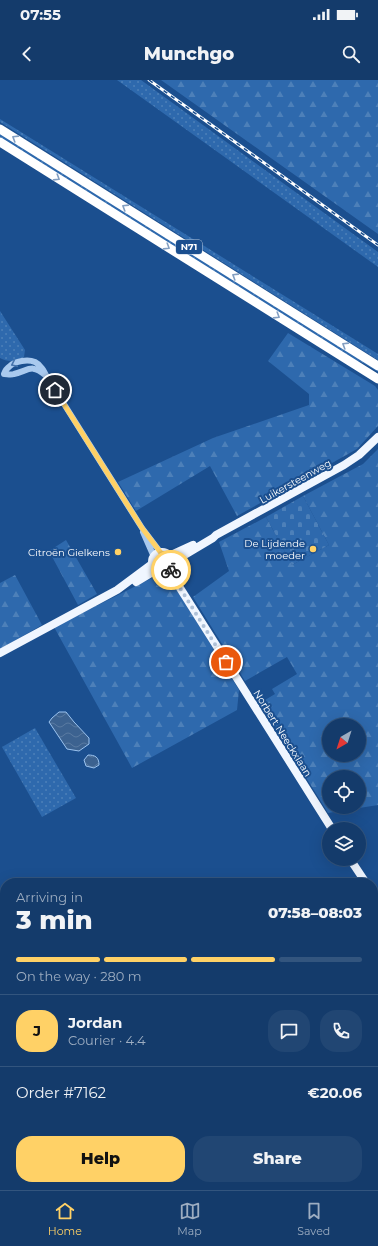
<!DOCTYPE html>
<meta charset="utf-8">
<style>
body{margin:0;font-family:Montserrat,sans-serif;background:#214673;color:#f1f3f6;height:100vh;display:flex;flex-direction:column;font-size:15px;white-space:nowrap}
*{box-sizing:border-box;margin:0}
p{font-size:13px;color:#9dadc1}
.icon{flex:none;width:22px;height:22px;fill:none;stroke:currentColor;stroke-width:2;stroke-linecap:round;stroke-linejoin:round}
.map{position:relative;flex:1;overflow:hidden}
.details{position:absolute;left:0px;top:798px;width:378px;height:312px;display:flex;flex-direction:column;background:#143b6b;border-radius:16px 16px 0 0;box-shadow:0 4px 16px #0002,0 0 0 1px #33557e}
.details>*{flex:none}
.needle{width:26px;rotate:219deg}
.tools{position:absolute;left:322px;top:638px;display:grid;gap:8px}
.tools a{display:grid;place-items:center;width:44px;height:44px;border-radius:50%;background:#143b6b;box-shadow:0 4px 16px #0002,0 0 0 1px #33557e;font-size:20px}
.pin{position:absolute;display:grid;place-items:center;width:34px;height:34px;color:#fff;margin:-17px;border:2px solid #fff;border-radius:50%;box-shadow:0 1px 4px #0007}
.courier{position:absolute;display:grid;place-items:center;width:40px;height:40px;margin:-20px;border:3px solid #ffd166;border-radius:50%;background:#fff;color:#222;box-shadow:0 1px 5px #0007}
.overview em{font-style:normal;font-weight:800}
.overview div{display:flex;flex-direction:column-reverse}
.overview{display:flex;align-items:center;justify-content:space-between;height:68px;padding:0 16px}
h1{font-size:26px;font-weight:800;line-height:30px}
.bar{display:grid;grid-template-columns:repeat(4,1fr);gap:6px 4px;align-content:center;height:48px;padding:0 16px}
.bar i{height:5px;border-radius:3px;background:#33557e}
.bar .current{background:#ffd166}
.bar p{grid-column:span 4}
.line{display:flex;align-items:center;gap:10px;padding:0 16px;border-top:1px solid #33557e}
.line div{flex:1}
.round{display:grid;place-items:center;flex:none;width:42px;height:42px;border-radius:16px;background:#214673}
.action{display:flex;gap:8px;margin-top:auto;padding:8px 16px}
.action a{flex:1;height:46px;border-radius:16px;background:#ffd166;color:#111;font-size:16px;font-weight:800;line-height:46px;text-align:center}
.action a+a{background:#214673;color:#f1f3f6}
.status{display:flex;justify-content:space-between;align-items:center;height:28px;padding:0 20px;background:#143b6b;direction:ltr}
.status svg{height:11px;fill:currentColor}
header{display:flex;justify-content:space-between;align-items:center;height:52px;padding:0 16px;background:#143b6b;font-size:18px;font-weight:800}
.menu{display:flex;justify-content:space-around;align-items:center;height:56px;border-top:1px solid #33557e;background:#143b6b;font-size:11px;color:#9dadc1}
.menu a{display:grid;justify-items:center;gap:2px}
.menu .current{color:#ffd166}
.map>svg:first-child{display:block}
.grass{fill:url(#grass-dots)}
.forest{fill:url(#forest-firs);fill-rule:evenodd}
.cemetery{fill:url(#cemetery-stones)}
.water{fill:url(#water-waves);stroke:#9cc4f0}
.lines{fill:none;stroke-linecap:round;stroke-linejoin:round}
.minor{stroke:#a9c9ee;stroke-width:6}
.major{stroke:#f0f6ff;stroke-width:8}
.highway{stroke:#fff;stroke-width:9}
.rail-casing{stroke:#fff;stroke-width:3}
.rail{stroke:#1b4f8f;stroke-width:1.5;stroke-dasharray:4.5;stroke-linecap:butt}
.oneway{stroke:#829ec1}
.oneway2{stroke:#4674ac}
.done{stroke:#afc1d8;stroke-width:4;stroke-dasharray:0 7.2}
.route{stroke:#ffd166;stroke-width:5}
.poi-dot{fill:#ffd166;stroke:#1b4f8f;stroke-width:1.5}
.labels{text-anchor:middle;stroke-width:4;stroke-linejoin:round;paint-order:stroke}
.shield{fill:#1b4f8f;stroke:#bbcadd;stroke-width:1}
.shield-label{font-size:9px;font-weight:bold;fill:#fff}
.street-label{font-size:10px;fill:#fff;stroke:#1b4f8f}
.poi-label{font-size:10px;fill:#fff;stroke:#1b4f8f;text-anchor:end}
</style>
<div class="status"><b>07:55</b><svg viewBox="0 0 49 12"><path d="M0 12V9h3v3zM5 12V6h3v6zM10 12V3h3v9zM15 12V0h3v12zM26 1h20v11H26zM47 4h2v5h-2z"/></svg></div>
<header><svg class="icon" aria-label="back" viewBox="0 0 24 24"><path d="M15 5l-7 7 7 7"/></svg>Munchgo<svg class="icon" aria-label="search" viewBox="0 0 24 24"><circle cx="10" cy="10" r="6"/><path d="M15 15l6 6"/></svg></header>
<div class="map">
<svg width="378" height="1110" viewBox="0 0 378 1110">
<defs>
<pattern id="grass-dots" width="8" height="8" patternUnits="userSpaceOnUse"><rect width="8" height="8" fill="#2e69ad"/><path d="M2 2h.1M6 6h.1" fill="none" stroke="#4d80b9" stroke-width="1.8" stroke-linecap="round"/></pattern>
<pattern id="forest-firs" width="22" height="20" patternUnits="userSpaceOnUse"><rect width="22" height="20" fill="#2e69ad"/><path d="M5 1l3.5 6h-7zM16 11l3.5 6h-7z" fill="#4d80b9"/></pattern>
<pattern id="cemetery-stones" width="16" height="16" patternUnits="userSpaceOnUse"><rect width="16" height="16" fill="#2e69ad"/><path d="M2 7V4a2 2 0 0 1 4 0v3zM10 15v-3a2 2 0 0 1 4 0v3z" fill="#4d80b9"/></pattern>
<pattern id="water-waves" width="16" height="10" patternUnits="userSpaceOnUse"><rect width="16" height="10" fill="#3c6290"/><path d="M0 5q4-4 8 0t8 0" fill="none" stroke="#597aa1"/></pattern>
</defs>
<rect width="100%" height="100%" fill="#1b4f8f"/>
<path class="grass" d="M117 0H141L378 172V187Z
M0 39 378 274V280L0 42Z
M0 52 378 290V292L361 282 353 280 0 58Z
M0 231 25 270 24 277C18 282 7 282 0 278Z
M35 648 76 718 42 737 2 667Z
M0 1023 5 1025V1105H91L89 1110H0Z
M149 1105H199L211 1110H148Z"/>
<path class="forest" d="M161 0H378V154Z
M288 253 375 306 378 310V346L357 369 237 436 210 386 136 431 118 402 213 358 309 325V314L268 281Z
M378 369V725L328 733 260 623 275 614 272 609 297 594 287 577 245 601 193 517 229 491 219 462 266 437 292 485 329 465 303 416 363 384ZM329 645H359V675H329ZM329 697H359V727H329Z
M66 460 97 514 78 525 49 471Z
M15 495 42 545 0 569V503Z
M156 496H163L173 504 239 610 237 630 132 688 54 547Z"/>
<path class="cemetery" d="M303 416 329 465 292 485 266 437Z"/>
<path class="water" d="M59 632H66L74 642 89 658V664L79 671 67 669 49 642 52 638Z
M88 675C95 675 99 677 99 685L94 688 86 686 84 680Z"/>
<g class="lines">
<path class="minor" d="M4 294C5 291 7 288 10 286 15 281 28 279 35 282 41 285 44 291 47 297L142 448 161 473
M4 294C7 294 11 295 14 294 28 291 31 283 45 295
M143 452 154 477"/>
<path class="major" d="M152 482a10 10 0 1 1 20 0a10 10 0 1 1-20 0Z
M169 476 193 465
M171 483 213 458 216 455 344 385 359 375 378 357
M170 487 180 508 332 749
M136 502 156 490
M0 573 117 510 152 484
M350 779 366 803
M373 814 378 822"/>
<path class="highway" d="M0 49 378 286
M0 62 378 299"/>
<defs>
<path id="rail" d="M149 0 378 165"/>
</defs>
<use href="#rail" class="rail-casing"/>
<use href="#rail" class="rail"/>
</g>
<defs><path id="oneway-chevron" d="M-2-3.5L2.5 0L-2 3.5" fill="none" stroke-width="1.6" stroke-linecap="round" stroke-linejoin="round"/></defs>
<g class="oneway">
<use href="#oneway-chevron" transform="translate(15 58) rotate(-148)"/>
<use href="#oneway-chevron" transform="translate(57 98) rotate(32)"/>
<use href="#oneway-chevron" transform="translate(125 127) rotate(-148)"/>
<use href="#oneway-chevron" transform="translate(167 167) rotate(32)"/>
<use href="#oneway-chevron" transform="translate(235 196) rotate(-148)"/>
<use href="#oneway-chevron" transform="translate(277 236) rotate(32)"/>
<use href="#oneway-chevron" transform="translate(345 265) rotate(-148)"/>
</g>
<use class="oneway2" href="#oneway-chevron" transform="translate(14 284) rotate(155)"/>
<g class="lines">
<path class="done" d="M171 490 180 508 226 582"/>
<path class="route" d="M55 310 142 448 161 473C169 474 173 479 170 487L171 490"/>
</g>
<g class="poi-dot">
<circle cx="313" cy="469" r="4"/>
<circle cx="118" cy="472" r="4"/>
</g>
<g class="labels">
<rect class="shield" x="176" y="160" width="26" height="14" rx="3"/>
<g class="shield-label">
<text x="189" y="170">N71</text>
</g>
<g class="street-label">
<text transform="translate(295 401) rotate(-29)" y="4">Luikersteenweg</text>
<text transform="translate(283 653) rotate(58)" y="4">Norbert Neeckxlaan</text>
</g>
<g class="poi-label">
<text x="305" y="467">De Lijdende<tspan x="305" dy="12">moeder</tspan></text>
<text x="110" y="476">Citroën Gielkens</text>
</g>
</g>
</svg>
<div class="tools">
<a><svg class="needle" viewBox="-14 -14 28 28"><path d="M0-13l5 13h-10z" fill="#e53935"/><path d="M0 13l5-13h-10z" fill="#9dadc1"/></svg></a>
<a><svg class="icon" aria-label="locate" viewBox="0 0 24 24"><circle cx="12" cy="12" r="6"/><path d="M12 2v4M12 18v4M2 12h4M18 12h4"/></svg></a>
<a><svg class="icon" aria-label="layers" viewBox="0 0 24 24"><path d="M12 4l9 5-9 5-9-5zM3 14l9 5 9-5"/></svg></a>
</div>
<div class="pin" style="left:226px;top:582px;background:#ea580c"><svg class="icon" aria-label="bag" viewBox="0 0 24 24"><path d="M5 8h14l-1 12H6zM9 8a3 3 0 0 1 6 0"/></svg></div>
<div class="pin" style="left:55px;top:310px;background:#1f2937"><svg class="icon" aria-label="home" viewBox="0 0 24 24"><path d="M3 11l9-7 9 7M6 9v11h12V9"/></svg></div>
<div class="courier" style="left:171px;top:490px"><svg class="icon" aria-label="bike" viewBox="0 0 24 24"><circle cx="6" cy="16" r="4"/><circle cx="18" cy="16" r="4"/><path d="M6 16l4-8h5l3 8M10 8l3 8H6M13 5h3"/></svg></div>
<section class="details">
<div class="overview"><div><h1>3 min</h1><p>Arriving in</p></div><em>07:58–08:03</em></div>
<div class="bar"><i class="current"></i><i class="current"></i><i class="current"></i><i></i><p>On the way · 280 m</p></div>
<div class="line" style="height:72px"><b class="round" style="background:#ffd166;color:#111">J</b><div><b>Jordan</b><p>Courier · 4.4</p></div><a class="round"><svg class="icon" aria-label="chat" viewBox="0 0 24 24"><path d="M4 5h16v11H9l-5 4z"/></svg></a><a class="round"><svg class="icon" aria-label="phone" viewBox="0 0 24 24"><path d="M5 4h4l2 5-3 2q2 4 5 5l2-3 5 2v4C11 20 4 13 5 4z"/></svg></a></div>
<div class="line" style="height:52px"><div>Order #7162</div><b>€20.06</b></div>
<div class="action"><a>Help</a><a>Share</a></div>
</section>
</div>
<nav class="menu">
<a class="current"><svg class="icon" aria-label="home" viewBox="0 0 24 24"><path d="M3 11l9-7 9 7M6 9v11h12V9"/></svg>Home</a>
<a><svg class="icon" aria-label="map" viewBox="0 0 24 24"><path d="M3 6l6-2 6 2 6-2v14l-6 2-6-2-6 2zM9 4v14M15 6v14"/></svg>Map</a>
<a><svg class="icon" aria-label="saved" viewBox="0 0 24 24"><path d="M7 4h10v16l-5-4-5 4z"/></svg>Saved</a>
</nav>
